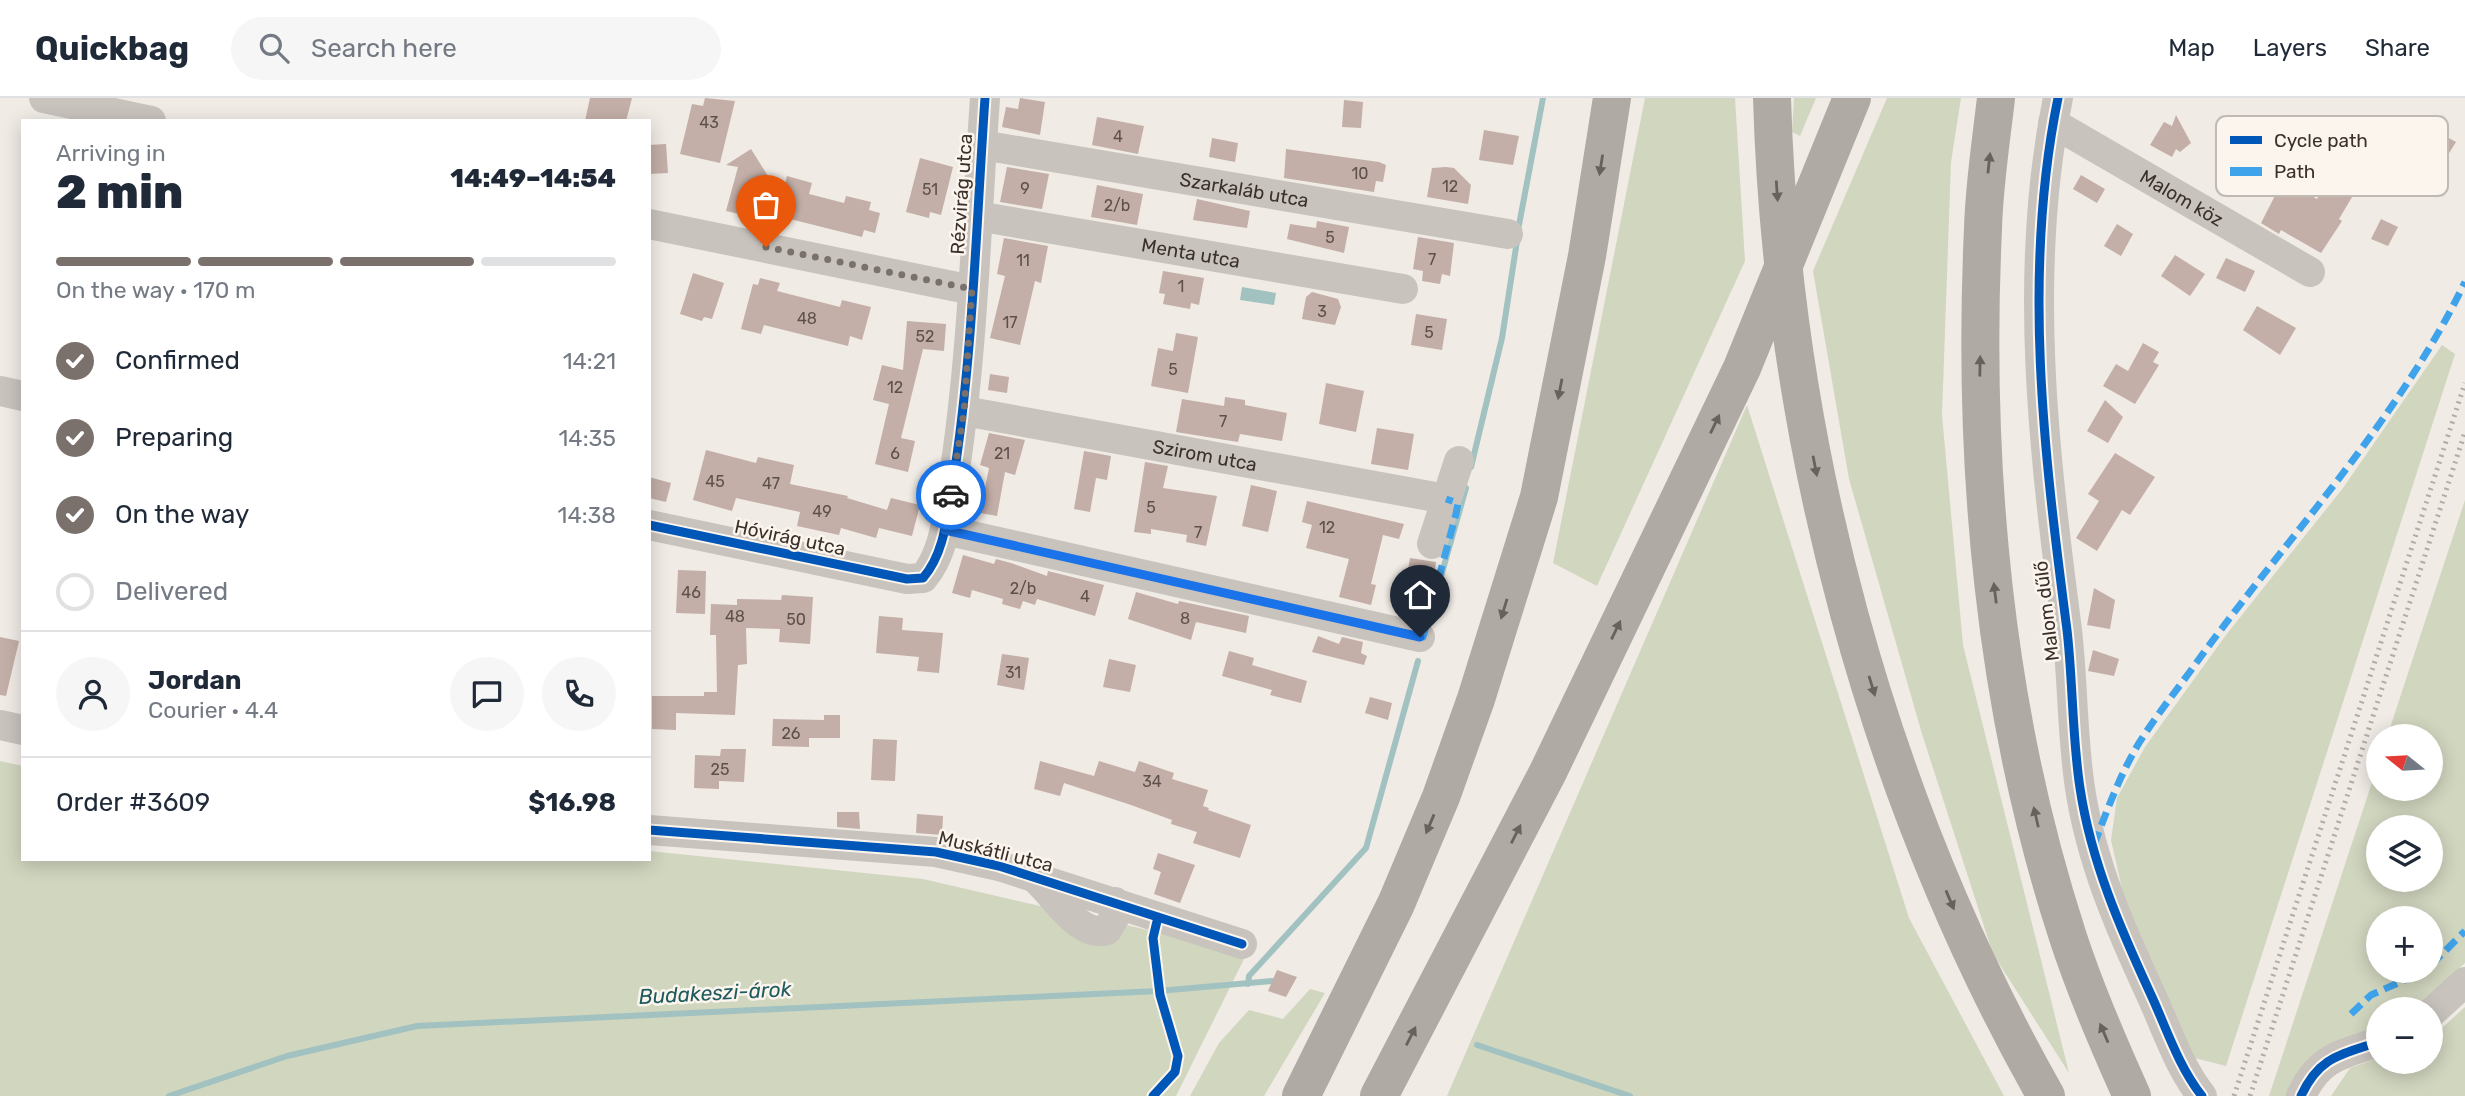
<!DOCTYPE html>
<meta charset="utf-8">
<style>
body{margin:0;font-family:Rubik,sans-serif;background:#f6f6f7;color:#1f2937;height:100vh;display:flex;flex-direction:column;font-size:26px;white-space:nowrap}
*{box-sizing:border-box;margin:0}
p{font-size:23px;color:#747a83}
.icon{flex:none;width:38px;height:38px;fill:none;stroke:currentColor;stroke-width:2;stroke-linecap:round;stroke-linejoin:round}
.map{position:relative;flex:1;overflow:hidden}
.panel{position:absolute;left:21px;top:21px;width:630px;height:742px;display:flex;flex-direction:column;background:#fff;border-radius:0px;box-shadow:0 4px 18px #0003}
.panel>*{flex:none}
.needle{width:46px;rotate:288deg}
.tools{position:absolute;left:2366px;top:626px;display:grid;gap:14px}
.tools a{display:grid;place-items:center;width:77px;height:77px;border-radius:50%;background:#fff;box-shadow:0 4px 18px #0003;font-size:35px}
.pin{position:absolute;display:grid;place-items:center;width:60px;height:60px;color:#fff;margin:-72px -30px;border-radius:50% 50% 50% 0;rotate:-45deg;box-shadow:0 0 7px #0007}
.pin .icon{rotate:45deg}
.courier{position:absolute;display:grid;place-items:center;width:70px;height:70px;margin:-35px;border:5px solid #1a73e8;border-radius:50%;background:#fff;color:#222;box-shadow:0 2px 9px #0007}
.summary em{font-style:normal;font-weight:800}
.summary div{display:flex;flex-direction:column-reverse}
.summary{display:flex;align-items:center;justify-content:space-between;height:119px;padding:0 35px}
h1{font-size:46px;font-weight:800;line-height:52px}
.bar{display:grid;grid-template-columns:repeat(4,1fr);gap:10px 7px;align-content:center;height:84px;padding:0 35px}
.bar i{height:9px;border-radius:5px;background:#e0e1e3}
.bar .current{background:#7a716c}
.bar p{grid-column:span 4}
.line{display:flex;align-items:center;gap:18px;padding:0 35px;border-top:2px solid #e0e1e3}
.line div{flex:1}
.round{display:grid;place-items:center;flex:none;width:74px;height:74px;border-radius:37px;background:#f6f6f7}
ol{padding:0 35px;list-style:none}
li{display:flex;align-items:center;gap:21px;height:77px}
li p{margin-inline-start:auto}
li .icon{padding:7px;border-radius:50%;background:#7a716c;color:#fff;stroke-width:4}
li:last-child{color:#747a83}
li i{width:38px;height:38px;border:4px solid #e0e1e3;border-radius:50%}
header{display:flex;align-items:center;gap:42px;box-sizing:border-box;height:98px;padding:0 35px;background:#fff;border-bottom:2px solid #e0e1e3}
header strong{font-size:33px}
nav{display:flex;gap:38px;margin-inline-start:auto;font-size:24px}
.search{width:490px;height:63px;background:#f6f6f7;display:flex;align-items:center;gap:18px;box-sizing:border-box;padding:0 24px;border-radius:38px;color:#747a83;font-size:26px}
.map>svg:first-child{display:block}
.green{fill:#d1d6bf;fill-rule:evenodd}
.water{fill:#a1c2c1}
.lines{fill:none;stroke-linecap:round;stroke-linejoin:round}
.stream{stroke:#a1c2c1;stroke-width:6}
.building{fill:#c3afa7}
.minor{stroke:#c9c3be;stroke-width:30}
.highway{stroke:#afaaa4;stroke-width:38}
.rail{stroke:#b1aca8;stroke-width:5;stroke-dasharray:2 5;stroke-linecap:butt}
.quiet{stroke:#3fa3eb;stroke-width:7;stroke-dasharray:14 7;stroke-linecap:butt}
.cycleway-casing{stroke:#fbf5ee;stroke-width:13}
.cycleway{stroke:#0057b8;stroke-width:9}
.oneway{fill:#69615b}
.done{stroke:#7a716c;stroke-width:7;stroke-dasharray:0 12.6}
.route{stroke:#1a73e8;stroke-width:9}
.labels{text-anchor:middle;stroke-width:5;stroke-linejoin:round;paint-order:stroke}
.number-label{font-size:16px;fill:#5d504a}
.street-label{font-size:19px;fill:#3b302b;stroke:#fbf5ee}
.water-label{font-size:21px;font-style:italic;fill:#1f5a5e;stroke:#fbf5ee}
.key{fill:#fbf5ee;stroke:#c1bab4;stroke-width:2}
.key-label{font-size:19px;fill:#3b302b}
</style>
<header>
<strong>Quickbag</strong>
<div class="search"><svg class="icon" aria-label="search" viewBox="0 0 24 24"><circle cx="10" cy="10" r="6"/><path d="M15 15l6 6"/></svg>Search here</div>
<nav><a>Map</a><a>Layers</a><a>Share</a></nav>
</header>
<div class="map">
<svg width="2465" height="998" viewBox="0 0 2465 998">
<rect width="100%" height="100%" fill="#f0ebe5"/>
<path class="green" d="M1645 0H1735L1745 163 1597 488 1553 465Z
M1794 0H1816L1800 38 1792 34Z
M1887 0H1961L1951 64 1942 317 1963 547 2069 975 1993 856 1922 636 1849 381 1813 173Z
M2442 247 2455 256 2226 968 2187 958 2137 857 2111 742 2117 700 2145 649 2226 537 2343 390Z
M1747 307 1909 820 2004 998H1447Z
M2465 402V865L2414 912H2378V932L2288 998H2269L2378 666V691H2431V639H2387ZM2378 730H2431V782H2378ZM2378 821H2431V873H2378Z
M0 663 23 668V761H649V753L923 781 1053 811 1073 833 1117 844 1122 826 1247 855 1176 998H0Z
M1310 891 1325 895 1264 998H1190L1219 945 1249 912 1283 921Z
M2465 909V998H2331L2350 970 2378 960V964H2431V940Z"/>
<path class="water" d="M1242 189 1276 195 1274 207 1240 202Z"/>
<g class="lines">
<path class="stream" d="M1518 132 1543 0
M1471 369 1502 240 1517 143
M1430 517 1466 390
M1248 886 1249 878 1366 750 1418 563
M1477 947 1630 998
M169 998 287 958 417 928 1158 893 1273 883"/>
</g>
<path class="building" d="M590 0H632L626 23H585Z
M705 0 735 3 720 65 680 56 692 6 703 8Z
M1020 0 1045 4 1040 37 1002 29 1006 9 1018 11Z
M1344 2 1363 4 1361 30 1342 29Z
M2176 17 2191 45 2180 54 2176 51 2172 59 2150 47 2164 24 2172 28Z
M1097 19 1144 28 1138 56 1092 47Z
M1484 32 1519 38 1513 67 1479 62Z
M2438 34 2456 44 2446 60 2429 50Z
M1212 40 1238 45 1235 64 1209 59Z
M666 46 668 75 649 76V47Z
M751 51 781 99 787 78 812 85 809 96 844 105 846 98 871 104 869 112 880 115 875 135 864 132 862 139 750 111 748 118 726 113 738 69 726 67Z
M1286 51 1379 64 1386 67 1383 84 1376 83 1374 94 1284 80Z
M920 60 953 69 941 117 930 114 929 120 906 114Z
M1007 69 1049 76 1042 111 1000 104Z
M1446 69 1454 70 1471 87 1468 106 1427 99 1432 70Z
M2335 72 2358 89 2339 121 2342 123 2321 155 2281 132 2279 136 2261 125 2283 82 2317 101Z
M2081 77 2105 91 2097 105 2073 91Z
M1097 87 1143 96 1137 127 1091 119Z
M1197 101 1250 113 1247 130 1193 122Z
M2381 121 2398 129 2388 148 2371 141Z
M1317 123 1349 129 1344 155 1287 141 1290 126 1316 130Z
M2117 126 2133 136 2121 158 2104 148Z
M1418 139 1454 145 1450 178 1442 176 1440 186 1422 183 1423 173 1413 171Z
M1004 140 1048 148 1041 185 1035 183 1020 247 990 240 1005 178 997 176Z
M2175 157 2205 176 2190 198 2161 178Z
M2226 160 2255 173 2245 194 2216 180Z
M1163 173 1204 180 1199 207 1191 205 1190 211 1163 206 1165 196 1159 195Z
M693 175 724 185 712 221 704 219 702 223 680 216Z
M760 180 780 185 777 193 840 209 842 202 871 209 862 242 850 238 848 248 764 227 761 236 741 231 753 186 758 187Z
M1312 194 1338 201 1341 209 1335 227 1302 221 1306 199Z
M2257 208 2296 230 2280 257 2243 232Z
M1416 216 1447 221 1442 252 1411 247Z
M907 223 946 226 944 253 923 251 901 340 915 343 908 374 875 366 889 306 873 302 882 267 903 272Z
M1176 235 1198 239 1188 295 1151 288 1158 250 1173 253Z
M2143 245 2159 254 2153 264 2159 267 2135 306 2103 288 2116 266 2128 273Z
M990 276 1009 279 1007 295 988 292Z
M1326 285 1364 293 1356 334 1319 326Z
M1225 299 1245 302V307L1287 315 1282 343 1240 336 1238 344 1176 334 1182 301 1224 308Z
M2105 302 2123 319 2108 345 2087 333Z
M1377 330 1414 336 1408 372 1371 366Z
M989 335 1025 342 1015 377 1005 374 997 418 980 415 989 370 980 367Z
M706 352 756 365 758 359 794 367 790 386 848 398 847 400 887 412 891 400 920 407 912 438 879 430 876 440 841 430 839 437 797 428 800 414 736 400 732 413 693 402Z
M1084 353 1111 358 1107 382 1096 380 1090 414 1074 411Z
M2115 355 2155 379 2130 417 2122 412 2097 453 2076 440 2099 403 2088 396Z
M1145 364 1168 368 1163 390 1217 398 1206 448 1186 444 1187 437 1151 431V436L1134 434Z
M649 379 671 385 666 404 649 400Z
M1251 387 1277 393 1268 434 1242 428Z
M1307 403 1404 426 1399 441 1383 437 1371 486 1376 487 1371 507 1339 499 1349 461 1306 450 1312 427 1302 424Z
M963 457 994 466 996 461 1011 465 1047 478 1048 473 1104 487 1095 518 1037 501 1035 507 1023 503 1020 511 1002 506 1003 501 972 492 970 500 952 495Z
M1410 460 1436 464 1433 487 1406 483Z
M678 472 706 473 705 516 676 515Z
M2094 490 2115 502 2110 531 2087 527Z
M1136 494 1178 506 1179 503 1249 518 1246 535 1196 524 1191 542 1128 521Z
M782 497 813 499 810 546 779 544 780 531 746 530 747 566 738 567 735 617 676 615V632L652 631V598H704V594H717L716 537H710L711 506 737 507V501L781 502Z
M879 518 903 520 902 532 943 535 939 575 917 573 919 559 876 555Z
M1318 538 1339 546 1342 539 1363 544 1361 555 1367 558 1364 567 1312 554Z
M0 539 19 543 6 598 0 597Z
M2093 552 2119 561 2114 578 2088 573Z
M1229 553 1254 560 1252 567 1307 583 1301 605 1270 597 1272 592 1222 578Z
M1002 556 1029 560 1024 592 997 587Z
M1109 561 1136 567 1130 594 1103 589Z
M1370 599 1392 605 1388 622 1365 615Z
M824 617H840V640H809V649L772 648 773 621 824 622Z
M873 641 897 642 895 683 871 682Z
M721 651H746L744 684 719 683V691L694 690 695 657 720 658Z
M1040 663 1094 678 1099 663 1135 674 1139 663 1174 675 1172 681 1208 692 1203 708 1209 710 1208 712 1251 727 1240 760 1193 745 1197 734 1171 726 1172 722 1131 707 1064 685 1060 698 1034 691Z
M837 714H859L860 731 837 729Z
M917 716 943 718 942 737 916 735Z
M1158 755 1195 767 1180 805 1154 796 1161 774 1153 771Z
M1277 872 1297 879 1286 899 1268 893Z"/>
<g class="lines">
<g class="minor">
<path d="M44 0 151 23"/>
<path d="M2058 0C2022 175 2044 356 2067 532 2073 584 2072 638 2080 690 2091 764 2121 832 2152 899 2167 932 2179 969 2202 998"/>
<path id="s1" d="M2053 25 2310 174"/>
<path id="s2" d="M982 47 1508 136"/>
<path id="s3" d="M977 118 1403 191"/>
<path d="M649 126 972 192"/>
<path d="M0 293 23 298"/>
<path id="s4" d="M964 313 1446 401"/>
<path d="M649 427 907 481 923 480C945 455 947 417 953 384 973 258 976 128 985 0"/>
<path d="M945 432 1420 539"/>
<path d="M1432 446 1459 363"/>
<path d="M0 627 23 632"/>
<path d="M649 732 936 754 999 768 1242 846"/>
<path d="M1037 782C1055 798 1080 841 1107 832L1115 818V804"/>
<path d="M2431 915 2465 884"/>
<path d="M2301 998C2319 959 2340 957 2378 944"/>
</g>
<path class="highway" d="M1772 0C1782 343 1876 698 2046 998
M1996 0C1991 44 1984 88 1983 131 1972 367 1994 611 2067 836 2085 892 2108 945 2132 998
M1301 998 1396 806 1441 699 1476 601 1539 399 1587 158 1612 0
M1379 998 1548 674 1742 270 1852 0"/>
<path class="rail" d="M2234 998 2465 285
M2250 998 2465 334"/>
<path class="quiet" d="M1420 539H1423L1456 416 1458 405 1446 401
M2094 747C2107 712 2120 677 2139 645 2154 621 2172 598 2189 575 2280 447 2397 326 2465 184
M2431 867 2465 833
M2351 916 2371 897 2425 873"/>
<defs>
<path id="cycleway" d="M2058 0C2022 175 2044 356 2067 532 2073 584 2072 638 2080 690 2091 764 2121 832 2152 899 2167 932 2179 969 2202 998
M649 427 907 481 923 480C945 455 947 417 953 384 973 258 976 128 985 0
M649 732 936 754 999 768 1242 846
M1153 998 1175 974 1178 958 1160 897 1153 840 1158 819
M2301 998C2319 959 2340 957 2378 944"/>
</defs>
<use href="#cycleway" class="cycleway-casing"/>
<use href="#cycleway" class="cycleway"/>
</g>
<defs><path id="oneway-solid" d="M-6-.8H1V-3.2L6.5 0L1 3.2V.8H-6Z" transform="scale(1.75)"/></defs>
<g class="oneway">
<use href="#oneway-solid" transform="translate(1989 65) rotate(-84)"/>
<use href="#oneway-solid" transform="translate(1601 67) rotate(99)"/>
<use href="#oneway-solid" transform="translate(1777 93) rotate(86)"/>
<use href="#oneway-solid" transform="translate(1980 268) rotate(-89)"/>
<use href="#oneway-solid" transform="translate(1560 291) rotate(101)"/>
<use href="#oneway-solid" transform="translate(1715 326) rotate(-64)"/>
<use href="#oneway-solid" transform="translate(1815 368) rotate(79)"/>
<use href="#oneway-solid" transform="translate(1995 495) rotate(-97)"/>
<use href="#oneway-solid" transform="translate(1504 511) rotate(107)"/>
<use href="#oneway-solid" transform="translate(1616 532) rotate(-64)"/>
<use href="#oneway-solid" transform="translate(1872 588) rotate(73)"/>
<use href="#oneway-solid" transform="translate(2036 719) rotate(-103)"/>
<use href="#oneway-solid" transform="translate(1430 726) rotate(113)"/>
<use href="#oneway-solid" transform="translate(1516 736) rotate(-63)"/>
<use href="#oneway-solid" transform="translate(1950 802) rotate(67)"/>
<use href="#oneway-solid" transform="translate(2104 935) rotate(-113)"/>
<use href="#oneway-solid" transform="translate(1411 938) rotate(-63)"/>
</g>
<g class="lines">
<path class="done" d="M766 149 972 191 964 313 951 397"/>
<path class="route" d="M951 397 945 432 1420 539"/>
</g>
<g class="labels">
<g class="number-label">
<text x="709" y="30">43</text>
<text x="1118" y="44">4</text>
<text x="1360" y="81">10</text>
<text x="1450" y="94">12</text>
<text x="1025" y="96">9</text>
<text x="930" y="97">51</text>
<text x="1117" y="113">2/b</text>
<text x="1330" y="145">5</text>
<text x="1432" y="167">7</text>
<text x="1023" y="168">11</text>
<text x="1181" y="194">1</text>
<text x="1322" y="219">3</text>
<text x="807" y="226">48</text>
<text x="1010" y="230">17</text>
<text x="1429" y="240">5</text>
<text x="925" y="244">52</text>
<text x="1173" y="277">5</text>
<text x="895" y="295">12</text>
<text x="1223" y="329">7</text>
<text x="895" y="361">6</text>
<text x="1002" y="361">21</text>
<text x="715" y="389">45</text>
<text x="771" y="391">47</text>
<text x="1151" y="415">5</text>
<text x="822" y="419">49</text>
<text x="1327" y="435">12</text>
<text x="1198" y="440">7</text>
<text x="1023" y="496">2/b</text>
<text x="691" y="500">46</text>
<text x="1085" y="504">4</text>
<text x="735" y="524">48</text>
<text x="1185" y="526">8</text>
<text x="796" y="527">50</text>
<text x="1013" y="580">31</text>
<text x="791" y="641">26</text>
<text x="720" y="677">25</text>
<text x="1152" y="689">34</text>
</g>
<g class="street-label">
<text dy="7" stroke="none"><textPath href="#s2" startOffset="266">Szarkaláb utca</textPath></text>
<text transform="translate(961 96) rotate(-86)" y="7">Rézvirág utca</text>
<text dy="7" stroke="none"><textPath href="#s1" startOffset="149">Malom köz</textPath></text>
<text dy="7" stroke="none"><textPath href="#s3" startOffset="217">Menta utca</textPath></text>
<text dy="7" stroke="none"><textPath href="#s4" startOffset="245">Szirom utca</textPath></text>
<text transform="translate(790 439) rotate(12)" y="7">Hóvirág utca</text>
<text transform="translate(2046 513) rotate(-97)" y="7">Malom dűlő</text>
<text transform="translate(996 753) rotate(14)" y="7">Muskátli utca</text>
</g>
<g class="water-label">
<text transform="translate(715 895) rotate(-3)" y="7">Budakeszi-árok</text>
</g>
</g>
<rect x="2216" y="18" width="232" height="80" rx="10" class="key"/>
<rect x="2230" y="38" width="32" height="8" fill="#0057b8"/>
<rect x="2230" y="69" width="32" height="9" fill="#3fa3eb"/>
<g class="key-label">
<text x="2274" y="49">Cycle path</text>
<text x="2274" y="80">Path</text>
</g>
</svg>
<div class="tools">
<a><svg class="needle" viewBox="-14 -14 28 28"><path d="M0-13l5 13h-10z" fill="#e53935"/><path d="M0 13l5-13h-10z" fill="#747a83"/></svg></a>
<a><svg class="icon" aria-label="layers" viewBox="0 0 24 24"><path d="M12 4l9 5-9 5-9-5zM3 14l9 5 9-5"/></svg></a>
<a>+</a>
<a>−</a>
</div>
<div class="pin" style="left:766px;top:149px;background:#ea580c"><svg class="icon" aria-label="bag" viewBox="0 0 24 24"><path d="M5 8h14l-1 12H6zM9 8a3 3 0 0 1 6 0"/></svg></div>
<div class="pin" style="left:1420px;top:539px;background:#1f2937"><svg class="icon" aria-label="home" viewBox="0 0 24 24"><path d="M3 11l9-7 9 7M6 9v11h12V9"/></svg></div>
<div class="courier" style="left:951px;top:397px"><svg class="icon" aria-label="car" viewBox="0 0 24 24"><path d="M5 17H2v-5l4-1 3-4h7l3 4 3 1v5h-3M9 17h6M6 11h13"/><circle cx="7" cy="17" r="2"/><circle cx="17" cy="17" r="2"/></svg></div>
<section class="panel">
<div class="summary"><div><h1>2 min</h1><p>Arriving in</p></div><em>14:49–14:54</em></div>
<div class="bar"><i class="current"></i><i class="current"></i><i class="current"></i><i></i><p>On the way · 170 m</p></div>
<ol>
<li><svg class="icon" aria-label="check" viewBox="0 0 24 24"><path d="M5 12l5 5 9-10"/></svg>Confirmed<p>14:21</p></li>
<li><svg class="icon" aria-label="check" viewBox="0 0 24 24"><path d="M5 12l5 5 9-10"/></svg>Preparing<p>14:35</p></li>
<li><svg class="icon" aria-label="check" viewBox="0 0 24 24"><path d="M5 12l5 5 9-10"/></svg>On the way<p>14:38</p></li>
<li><i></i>Delivered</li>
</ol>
<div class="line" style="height:126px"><a class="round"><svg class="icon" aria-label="person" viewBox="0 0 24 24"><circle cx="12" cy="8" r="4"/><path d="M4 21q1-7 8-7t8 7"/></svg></a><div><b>Jordan</b><p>Courier · 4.4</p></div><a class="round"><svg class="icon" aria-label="chat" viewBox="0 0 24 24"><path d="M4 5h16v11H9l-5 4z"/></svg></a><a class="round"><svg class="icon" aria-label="phone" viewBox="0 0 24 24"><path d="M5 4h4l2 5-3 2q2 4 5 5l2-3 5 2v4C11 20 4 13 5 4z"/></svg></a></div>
<div class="line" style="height:91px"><div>Order #3609</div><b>$16.98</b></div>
</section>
</div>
